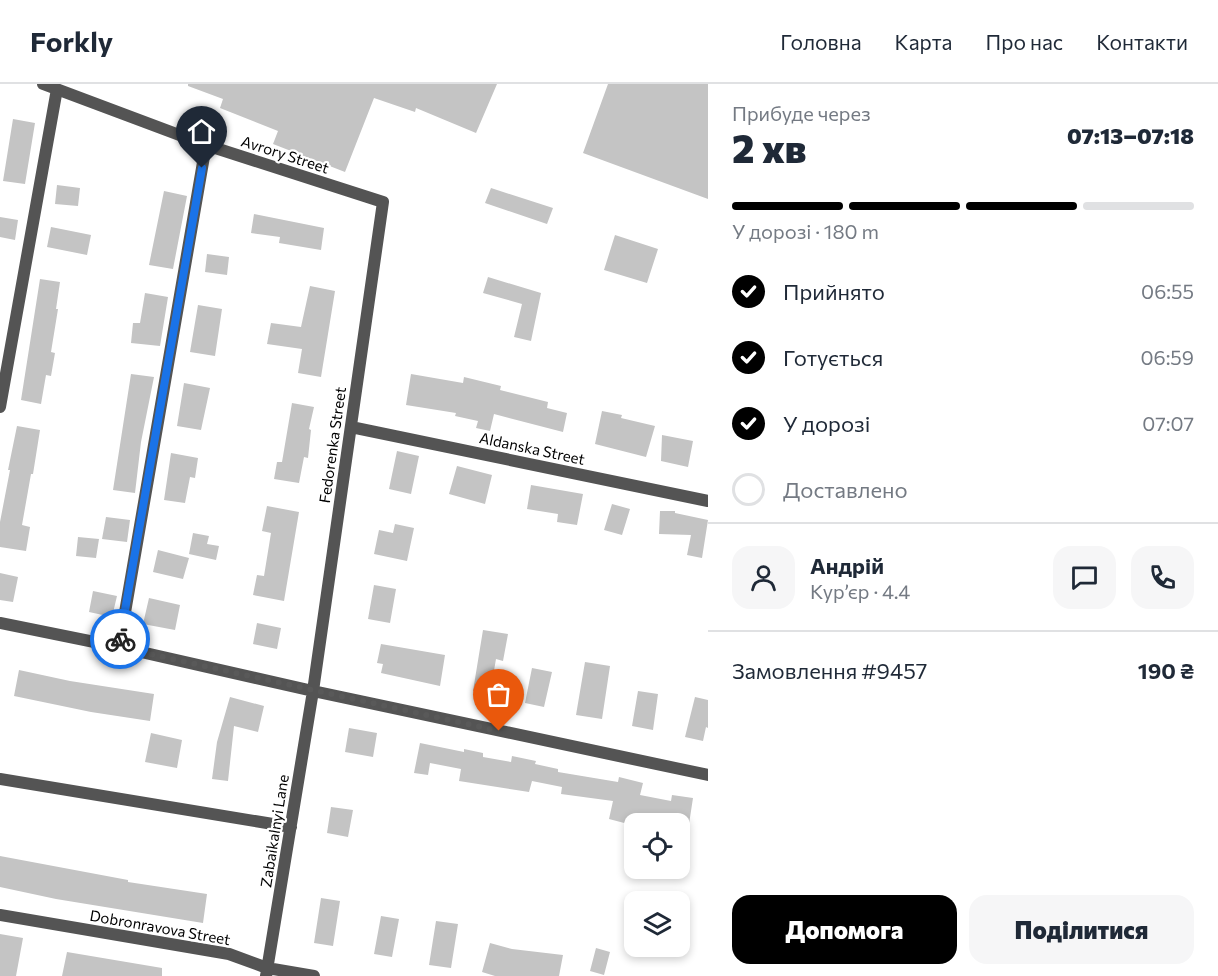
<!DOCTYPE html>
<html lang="uk">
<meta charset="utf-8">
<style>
body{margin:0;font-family:Commissioner,sans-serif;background:#f6f6f7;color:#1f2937;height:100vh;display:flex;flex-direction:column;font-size:22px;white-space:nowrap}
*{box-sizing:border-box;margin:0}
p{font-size:20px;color:#747a83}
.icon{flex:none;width:33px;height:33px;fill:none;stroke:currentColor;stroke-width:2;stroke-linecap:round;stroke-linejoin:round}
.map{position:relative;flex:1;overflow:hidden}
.panel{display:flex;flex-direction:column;background:#fff;width:510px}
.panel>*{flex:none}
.fabs{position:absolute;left:624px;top:729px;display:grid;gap:12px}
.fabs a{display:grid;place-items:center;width:66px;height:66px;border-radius:12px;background:#fff;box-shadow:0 3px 9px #0003;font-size:30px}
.pin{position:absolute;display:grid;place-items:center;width:51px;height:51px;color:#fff;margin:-62px -26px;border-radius:50% 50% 50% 0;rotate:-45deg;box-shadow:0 0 6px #0007}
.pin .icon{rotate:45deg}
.courier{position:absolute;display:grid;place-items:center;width:60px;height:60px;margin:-30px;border:4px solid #1a73e8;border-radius:50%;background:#fff;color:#222;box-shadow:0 2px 8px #0007}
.summary em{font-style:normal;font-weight:800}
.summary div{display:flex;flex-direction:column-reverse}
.summary{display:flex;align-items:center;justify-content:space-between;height:102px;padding:0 24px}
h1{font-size:39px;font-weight:800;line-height:45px}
.bar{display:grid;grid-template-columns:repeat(4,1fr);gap:9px 6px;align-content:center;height:72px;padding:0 24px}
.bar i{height:8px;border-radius:4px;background:#e0e1e3}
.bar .current{background:#000}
.bar p{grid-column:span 4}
.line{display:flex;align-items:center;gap:15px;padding:0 24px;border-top:2px solid #e0e1e3}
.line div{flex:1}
.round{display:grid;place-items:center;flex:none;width:63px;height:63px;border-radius:18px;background:#f6f6f7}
ol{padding:0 24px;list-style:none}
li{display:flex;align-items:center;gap:18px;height:66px}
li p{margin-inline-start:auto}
li .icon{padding:6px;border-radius:50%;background:#000;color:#fff;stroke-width:4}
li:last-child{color:#747a83}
li i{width:33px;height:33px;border:3px solid #e0e1e3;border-radius:50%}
.action{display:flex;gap:12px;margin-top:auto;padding:12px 24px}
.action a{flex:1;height:69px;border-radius:18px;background:#000;color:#fff;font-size:24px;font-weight:800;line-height:69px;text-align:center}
.action a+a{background:#f6f6f7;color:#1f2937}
header{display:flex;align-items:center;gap:36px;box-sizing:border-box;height:84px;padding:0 30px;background:#fff;border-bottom:2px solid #e0e1e3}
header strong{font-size:28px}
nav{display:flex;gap:33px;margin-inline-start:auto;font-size:21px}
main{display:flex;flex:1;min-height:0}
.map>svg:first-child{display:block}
.building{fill:#c4c4c4}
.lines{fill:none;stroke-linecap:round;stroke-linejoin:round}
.street{stroke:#545454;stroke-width:12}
.done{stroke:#595959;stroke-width:6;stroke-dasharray:0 10.8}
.route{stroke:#1a73e8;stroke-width:8}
.labels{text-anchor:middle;stroke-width:4.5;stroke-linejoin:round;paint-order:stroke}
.street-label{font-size:15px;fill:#000;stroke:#fff}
</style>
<header>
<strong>Forkly</strong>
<nav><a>Головна</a><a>Карта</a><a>Про нас</a><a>Контакти</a></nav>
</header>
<main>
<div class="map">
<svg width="708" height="892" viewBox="0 0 708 892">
<rect width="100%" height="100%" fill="#fff"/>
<path class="building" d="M188 0H497L476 49 416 24 415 28 374 14 345 88 273 60 278 47 220 24 223 15 188 2Z
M608 0H708V115L583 69Z
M13 35 35 39 25 100 3 97Z
M57 101 80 104 78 122 55 120Z
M491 104 553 124 547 140 485 119Z
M164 107 187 112 173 185 149 181Z
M254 130 324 144 321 166 279 159 280 153 251 149Z
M0 133 18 136 15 156 0 153Z
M51 143 91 151 87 171 47 163Z
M615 151 658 165 647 199 604 186Z
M207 170 229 173 227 191 205 188Z
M488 193 541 209 531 257 514 253 522 220 483 209Z
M40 195 60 198 56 225H58L51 268 55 269 51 292 46 291 41 320 21 316Z
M310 202 335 207 321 293 298 289 302 265 267 260 271 239 301 243Z
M145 209 168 213 160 262 131 259 133 239H140Z
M198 221 222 225 215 272 190 268Z
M131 290 154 293 141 358 135 409 113 406Z
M411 290 463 299 464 293 501 302 500 306 548 318 547 324 567 329 563 348 494 330 490 347 476 344 478 337 455 332 456 329 406 321Z
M184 299 210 304 201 346 177 342Z
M292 319 314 323 309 345 311 346 308 374 304 373 299 399 274 395 277 378H282Z
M602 327 622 331 621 334 655 342 646 373 595 360Z
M17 342 40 346 33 390H31L22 441 30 443 26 467 0 463V438L10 386H8Z
M662 351 693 357 688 383 661 377Z
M397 367 419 372 411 410 389 405Z
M171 369 198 374 195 394 190 393 185 419 164 416Z
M457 382 492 391 485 420 449 410Z
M531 401 583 410 577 441 557 438 558 430 527 425Z
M612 420 630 425 622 451 604 446Z
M267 422 299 428 284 517 253 511 257 491 264 492 271 449 262 447Z
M660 427H675V429L708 436 702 474 687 471 691 451 659 450Z
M106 433 130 436 127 458 102 455Z
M395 440 414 444 407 477 374 470 379 446 393 449Z
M193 449 209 452 207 460 219 462 216 476 189 470Z
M78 453 99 455 96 474 76 472Z
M158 466 189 474 183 495 153 488Z
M0 489 18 493 13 518 0 516Z
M374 501 396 505 390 539 368 535Z
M93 507 117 512 112 533 89 528Z
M149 514 180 521 175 546 143 540Z
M257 539 281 544 277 565 253 560Z
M483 546 508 550 503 577 496 575 490 610 473 607Z
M381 560 445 571 440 602 381 589 383 580 377 579Z
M585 578 610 582 602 635 576 631Z
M532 584 552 588 544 623 525 619Z
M19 586 70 597 154 610 150 637 91 628 14 612Z
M638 607 658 610 653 646 632 642Z
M230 613 264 622 258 648 234 642 228 697 212 695 217 658Z
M695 613 708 616V644L706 643 703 657 685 653Z
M349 644 377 649 373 673 345 668Z
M151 649 182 656 177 684 145 678Z
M420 659 464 668V665L483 669V673L511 678 512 672 536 677 535 680 558 685V688L618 698 619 693 643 699 640 711 671 717 672 711 693 714 689 740H628L609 735 613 717 561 710 562 703 532 697 529 708 459 697 461 685 430 679 428 691 414 689Z
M331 723 353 726 348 753 327 749Z
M0 772 128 796V798L207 810 203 839 56 815 0 803Z
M321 814 340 817 333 862 314 859Z
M381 832 399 835 392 873 374 870Z
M436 837 458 840 451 884 429 881Z
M0 850 23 854 16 892H0Z
M490 859 512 865 563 871 559 892H495L482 888Z
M596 864 610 868 604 891 590 887Z
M67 868 162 884V892H62Z"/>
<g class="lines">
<path class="street" d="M43 0 206 61 383 118 313 607 266 892
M0 323 57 5
M351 343 708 417
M0 539 119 563 313 607 708 691
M119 563 206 61
M0 695 291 743
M0 831 229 870 267 884 314 892"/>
</g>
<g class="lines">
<path class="done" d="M120 555 118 563 499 647"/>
<path class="route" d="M120 555 202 84"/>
</g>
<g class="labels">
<g class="street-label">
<text transform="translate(285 71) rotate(18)" y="5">Avrory Street</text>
<text transform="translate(333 361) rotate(-82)" y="5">Fedorenka Street</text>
<text transform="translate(532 365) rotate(12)" y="5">Aldanska Street</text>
<text transform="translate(275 747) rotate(-81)" y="5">Zabaikalnyi Lane</text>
<text transform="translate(160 844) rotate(10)" y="5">Dobronravova Street</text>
</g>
</g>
</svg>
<div class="fabs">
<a><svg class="icon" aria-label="locate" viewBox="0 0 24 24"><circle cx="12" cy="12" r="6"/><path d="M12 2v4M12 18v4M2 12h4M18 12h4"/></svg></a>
<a><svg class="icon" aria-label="layers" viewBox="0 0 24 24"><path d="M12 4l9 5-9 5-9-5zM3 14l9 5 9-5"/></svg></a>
</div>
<div class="pin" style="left:499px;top:647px;background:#ea580c"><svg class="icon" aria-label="bag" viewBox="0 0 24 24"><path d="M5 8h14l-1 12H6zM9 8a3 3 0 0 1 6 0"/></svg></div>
<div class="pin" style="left:202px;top:84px;background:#1f2937"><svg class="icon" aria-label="home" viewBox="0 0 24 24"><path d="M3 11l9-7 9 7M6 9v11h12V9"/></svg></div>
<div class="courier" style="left:120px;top:555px"><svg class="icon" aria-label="bike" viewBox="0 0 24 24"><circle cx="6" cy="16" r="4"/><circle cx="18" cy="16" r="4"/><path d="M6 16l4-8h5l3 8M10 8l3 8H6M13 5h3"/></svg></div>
</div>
<section class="panel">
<div class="summary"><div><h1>2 хв</h1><p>Прибуде через</p></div><em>07:13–07:18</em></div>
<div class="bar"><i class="current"></i><i class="current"></i><i class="current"></i><i></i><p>У дорозі · 180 m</p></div>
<ol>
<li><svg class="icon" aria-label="check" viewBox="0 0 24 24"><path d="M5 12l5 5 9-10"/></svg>Прийнято<p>06:55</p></li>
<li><svg class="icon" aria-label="check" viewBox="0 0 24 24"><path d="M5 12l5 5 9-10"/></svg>Готується<p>06:59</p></li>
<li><svg class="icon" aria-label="check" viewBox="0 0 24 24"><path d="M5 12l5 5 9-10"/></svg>У дорозі<p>07:07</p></li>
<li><i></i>Доставлено</li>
</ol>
<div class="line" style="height:108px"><a class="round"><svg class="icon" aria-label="person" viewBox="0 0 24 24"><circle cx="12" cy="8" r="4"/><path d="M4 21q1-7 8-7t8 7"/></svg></a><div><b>Андрій</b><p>Кур’єр · 4.4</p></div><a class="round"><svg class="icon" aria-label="chat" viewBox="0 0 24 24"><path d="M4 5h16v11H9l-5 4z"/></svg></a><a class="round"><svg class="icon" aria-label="phone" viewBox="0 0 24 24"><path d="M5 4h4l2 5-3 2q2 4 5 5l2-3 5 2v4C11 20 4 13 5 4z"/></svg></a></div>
<div class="line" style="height:78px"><div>Замовлення #9457</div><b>190 ₴</b></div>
<div class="action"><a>Допомога</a><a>Поділитися</a></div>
</section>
</main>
